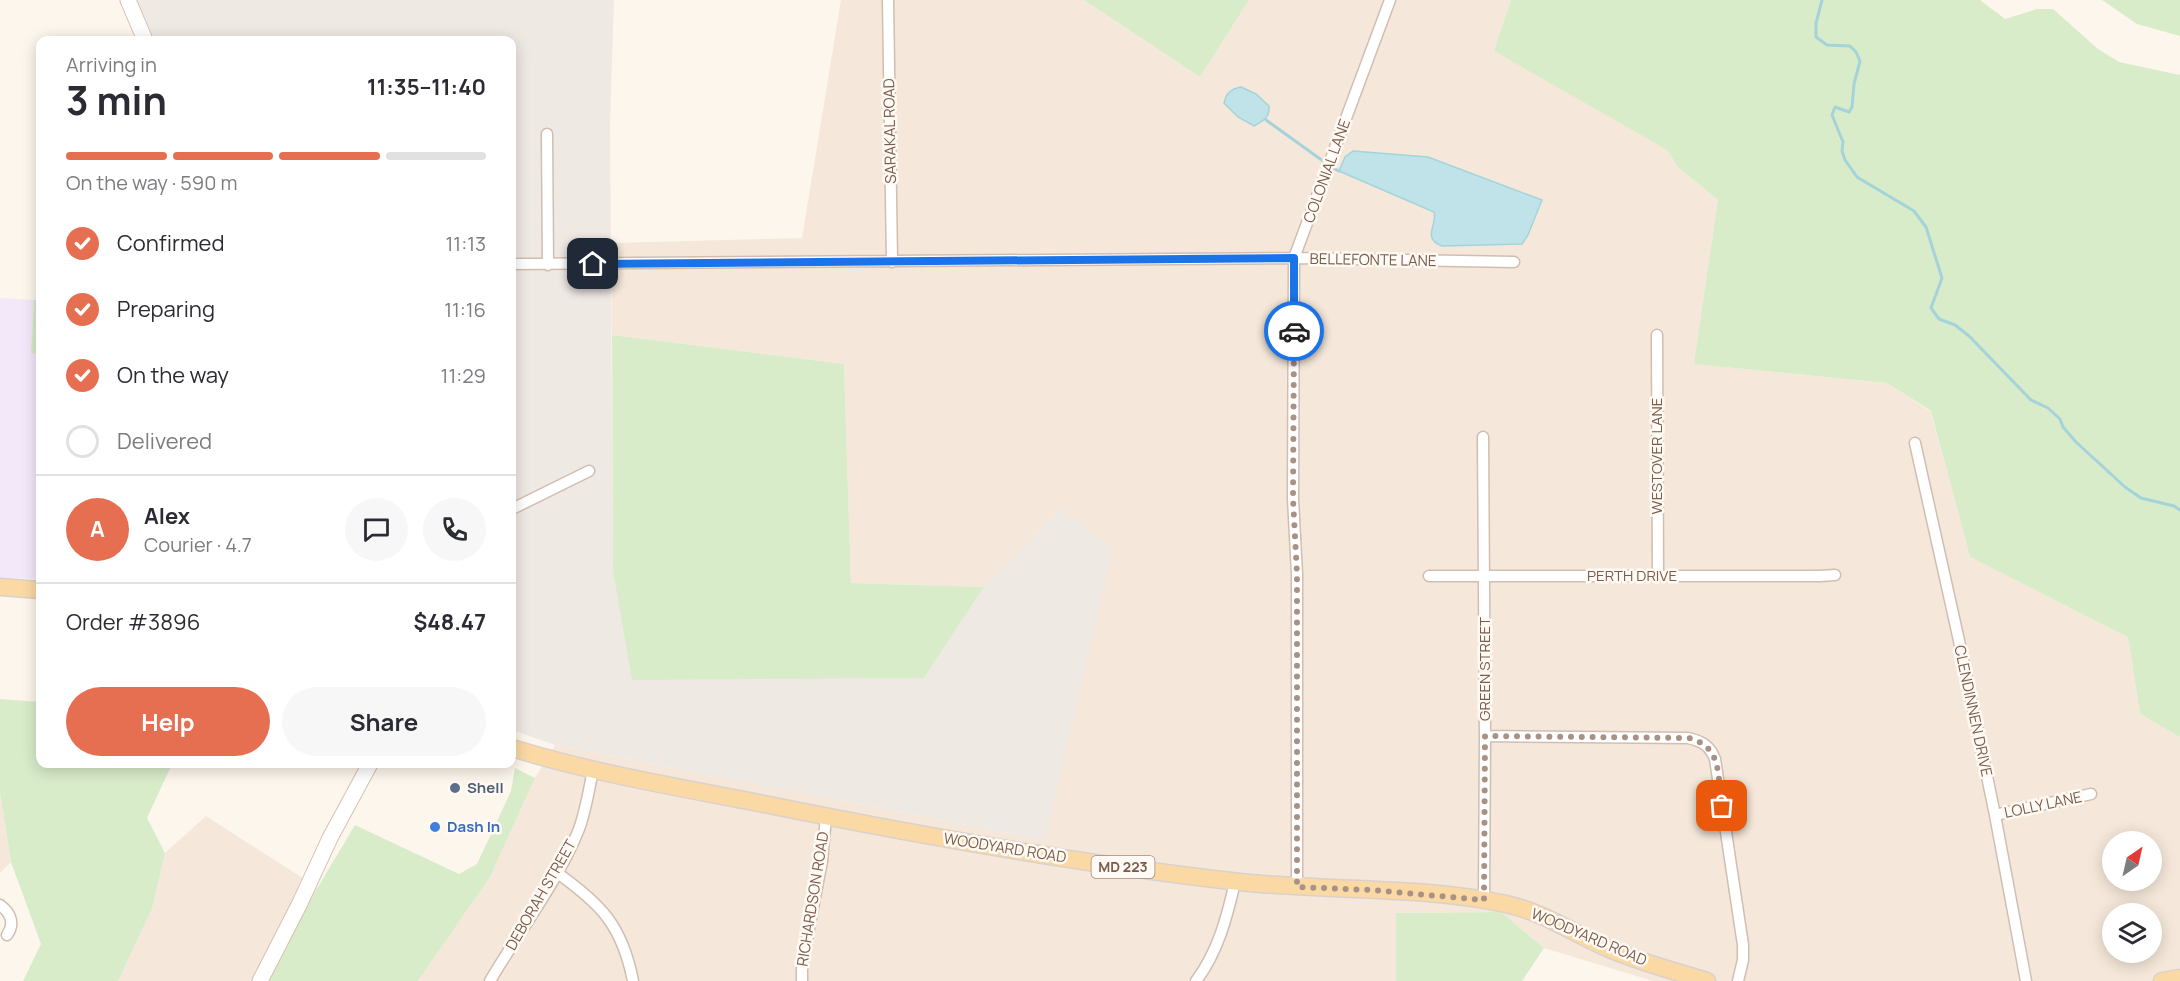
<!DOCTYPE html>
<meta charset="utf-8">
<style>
body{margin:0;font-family:Manrope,sans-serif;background:#f7f7f7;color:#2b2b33;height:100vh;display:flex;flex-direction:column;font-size:22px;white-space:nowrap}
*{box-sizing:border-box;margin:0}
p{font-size:20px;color:#7c7c81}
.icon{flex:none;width:33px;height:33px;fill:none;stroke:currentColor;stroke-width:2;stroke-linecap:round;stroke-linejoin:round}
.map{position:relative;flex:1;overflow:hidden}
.side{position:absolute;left:36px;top:36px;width:480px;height:732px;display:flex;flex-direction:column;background:#fff;border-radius:12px;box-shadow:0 3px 15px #0003}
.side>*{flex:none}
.needle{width:39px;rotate:34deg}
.fabs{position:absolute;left:2102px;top:831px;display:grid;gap:12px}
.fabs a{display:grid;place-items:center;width:60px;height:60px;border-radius:50%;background:#fff;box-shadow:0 3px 15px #0003;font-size:30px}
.pin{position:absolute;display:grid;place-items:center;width:51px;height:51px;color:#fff;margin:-26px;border-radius:12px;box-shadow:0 3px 9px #0006}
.courier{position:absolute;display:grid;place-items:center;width:60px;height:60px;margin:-30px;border:4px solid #1a73e8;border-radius:50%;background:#fff;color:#222;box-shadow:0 2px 8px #0007}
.overview em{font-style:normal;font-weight:700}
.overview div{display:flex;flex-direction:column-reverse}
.overview{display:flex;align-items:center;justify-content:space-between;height:102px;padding:0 30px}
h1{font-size:39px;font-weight:700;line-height:45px}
.bar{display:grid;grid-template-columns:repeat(4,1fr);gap:9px 6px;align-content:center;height:72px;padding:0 30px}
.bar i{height:8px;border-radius:4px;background:#e1e1e2}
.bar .active{background:#e76f51}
.bar p{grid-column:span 4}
.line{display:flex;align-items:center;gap:15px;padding:0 30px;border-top:2px solid #e1e1e2}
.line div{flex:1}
.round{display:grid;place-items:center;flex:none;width:63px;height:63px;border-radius:32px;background:#f7f7f7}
ol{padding:0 30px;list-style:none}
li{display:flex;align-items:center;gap:18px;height:66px}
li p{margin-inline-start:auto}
li .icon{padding:6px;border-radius:50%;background:#e76f51;color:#fff;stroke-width:4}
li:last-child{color:#7c7c81}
li i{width:33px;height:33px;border:3px solid #e1e1e2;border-radius:50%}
.action{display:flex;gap:12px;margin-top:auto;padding:12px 30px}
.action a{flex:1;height:69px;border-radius:36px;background:#e76f51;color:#fff;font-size:24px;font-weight:700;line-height:69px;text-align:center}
.action a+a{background:#f7f7f7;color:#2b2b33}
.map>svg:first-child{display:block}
.residential{fill:#f5e8da;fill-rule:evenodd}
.industrial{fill:#efe9e4}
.education{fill:#f3e8fa}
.green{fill:#d8ecc9}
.water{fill:#bfe3e8;stroke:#a5d3da;stroke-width:1.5}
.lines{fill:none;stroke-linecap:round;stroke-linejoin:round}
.stream{stroke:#a5d3da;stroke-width:3}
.street-casing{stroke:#d1beb0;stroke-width:13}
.secondary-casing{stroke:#d6c0b0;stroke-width:17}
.primary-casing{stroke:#dad1cd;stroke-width:19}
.street{stroke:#fff;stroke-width:10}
.secondary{stroke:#fff;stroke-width:15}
.primary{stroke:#fbd9a5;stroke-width:16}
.done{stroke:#a89285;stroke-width:6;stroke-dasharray:0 10.8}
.route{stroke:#1a73e8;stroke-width:8}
.service-dot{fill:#5c6f8a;stroke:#fffaf3;stroke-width:2}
.shop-dot{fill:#3f7fe0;stroke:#fffaf3;stroke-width:2}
.labels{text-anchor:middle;stroke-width:5;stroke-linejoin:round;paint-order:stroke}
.shield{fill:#fffaf3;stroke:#a28b7f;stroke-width:1.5}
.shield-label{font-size:14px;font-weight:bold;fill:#7a5c4d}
.street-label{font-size:15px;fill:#7a5c4d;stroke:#fffaf3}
.service-label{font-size:15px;font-weight:bold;fill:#4e5e75;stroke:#fffaf3;text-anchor:start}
.shop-label{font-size:15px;font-weight:bold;fill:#366cbe;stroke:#fffaf3;text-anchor:start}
</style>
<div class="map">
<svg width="2180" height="981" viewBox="0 0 2180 981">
<rect width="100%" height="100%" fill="#fdf6ec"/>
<path class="residential" d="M841 0H1084L1200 77 1249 0H1511L1495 51 1667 150 1678 167 1718 200 1695 364 1887 383 1931 412 1970 557 2128 637 2140 714 2180 737V981H1653L1544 948 1501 912 1396 913V981H418L490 877 535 778 555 745 1045 840 1060 508 984 587 851 583 844 364 612 335 611 243 802 238ZM2112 842H2151V880H2112ZM2112 914H2151V952H2112Z
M0 793 11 862 0 873Z
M206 816 318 888 262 981H118L152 909 165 853Z"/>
<path class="industrial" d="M137 0H614L610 124 613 570 924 678 984 587 1060 508 1113 548 1045 840 555 745 512 730V40H154Z"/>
<path class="education" d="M0 298 34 300 31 352 40 354V579L0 578Z"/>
<path class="green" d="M1084 0H1249L1200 77Z
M1511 0H1980L2005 19 2037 9H2053L2098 49 2119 62 2180 75V737L2140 714 2128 637 1970 557 1931 411 1887 383 1694 364 1718 200 1678 167 1667 150 1494 51Z
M2102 0H2180V36L2137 24Z
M34 300H40V354L31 353Z
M612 335 844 364 851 583 984 587 924 678 632 680 613 570Z
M0 699 40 702V764H172L147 818 165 853 152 909 118 981H23L41 944 11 862 0 793Z
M515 768 535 778 490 877 418 981H262L355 825 459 874 477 864 511 791Z
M1501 912 1544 948 1522 981H1396V913Z"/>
<path class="water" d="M1241 87 1256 94 1269 106C1270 118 1263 121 1254 126L1238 117 1224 103C1226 93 1231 89 1241 87Z
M1353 151 1428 157 1542 200 1528 235 1522 244 1442 246C1421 238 1438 225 1434 212L1339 171 1345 157Z"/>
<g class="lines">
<path class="stream" d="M1822 0 1816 23V37L1827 45 1850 46 1856 52 1860 61 1854 84 1852 107 1849 112 1835 107 1832 115 1843 142 1842 151 1845 160 1857 177 1914 211 1926 227 1942 278 1931 308 1939 319 1955 325 1969 336 2031 400 2048 408 2060 419 2063 427 2076 442 2125 487 2141 498 2174 506 2180 510
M1266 120 1323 161
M1333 168 1339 171"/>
<defs>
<path id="street" d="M888 0 892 262
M547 134 548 265
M512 264 1294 258 1514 262
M1657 335 1658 576
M1483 437 1485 736 1484 900
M1915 443 1958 636 1995 815 2026 981
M512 509 589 471
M1429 576H1820L1835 575
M1485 736 1688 738C1702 741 1710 746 1715 759L1743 945V960L1738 981
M1995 815 2091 794
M556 872C601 904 622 925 633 981
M1297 887V574L1293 499 1294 258 1390 0
M0 905C11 913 15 924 7 935
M490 981C518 933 559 880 579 829 586 810 589 789 593 770
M802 981V965L822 861 826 817
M1196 981C1218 952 1227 917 1235 882"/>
<path id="secondary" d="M128 0 145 40
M260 981 299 905 330 838 370 764"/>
<path id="primary" d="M0 587 40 590
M512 748C596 774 683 788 769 805 922 836 1076 863 1231 881 1322 892 1416 885 1506 904 1543 912 1573 933 1607 948 1639 962 1674 971 1707 981
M2162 981 2180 978"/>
</defs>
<use href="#street" class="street-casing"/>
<use href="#secondary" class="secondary-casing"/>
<use href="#primary" class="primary-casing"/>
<use href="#street" class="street"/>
<use href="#secondary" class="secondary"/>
<use href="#primary" class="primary"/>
</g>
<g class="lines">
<path class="done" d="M1294 331 1293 499 1297 574V887L1371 890 1484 900 1485 736 1689 738C1723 747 1717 776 1722 806"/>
<path class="route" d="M593 264 1294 258V331"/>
</g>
<circle class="service-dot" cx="455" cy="788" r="6"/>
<circle class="shop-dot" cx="435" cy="827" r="6"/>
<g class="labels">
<rect class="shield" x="1091.5" y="856" width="63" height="22" rx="4.5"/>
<g class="shield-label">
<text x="1123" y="872">MD 223</text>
</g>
<g class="street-label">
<text transform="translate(890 131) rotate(-91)" y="5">SARAKAL ROAD</text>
<text transform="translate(1327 171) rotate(-70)" y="5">COLONIAL LANE</text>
<text transform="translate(1373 260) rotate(1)" y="5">BELLEFONTE LANE</text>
<text transform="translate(1657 456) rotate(-90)" y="5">WESTOVER LANE</text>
<text x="1632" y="581">PERTH DRIVE</text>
<text transform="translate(1485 669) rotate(-90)" y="5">GREEN STREET</text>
<text transform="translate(1973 711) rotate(78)" y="5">CLENDINNEN DRIVE</text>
<text transform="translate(2043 805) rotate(-12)" y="5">LOLLY LANE</text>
<text transform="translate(1005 848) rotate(9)" y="5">WOODYARD ROAD</text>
<text transform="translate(541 895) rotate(-60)" y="5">DEBORAH STREET</text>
<text transform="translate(813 899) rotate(-81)" y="5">RICHARDSON ROAD</text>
<text transform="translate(1589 937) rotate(23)" y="5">WOODYARD ROAD</text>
</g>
<g class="service-label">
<text x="467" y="793">Shell</text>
</g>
<g class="shop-label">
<text x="447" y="832">Dash In</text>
</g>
</g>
</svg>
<div class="fabs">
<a><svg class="needle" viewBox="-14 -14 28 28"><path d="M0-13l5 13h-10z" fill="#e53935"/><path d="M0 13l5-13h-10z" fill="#7c7c81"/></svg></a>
<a><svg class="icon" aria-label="layers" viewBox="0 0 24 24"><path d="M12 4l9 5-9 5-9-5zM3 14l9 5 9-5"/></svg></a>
</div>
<div class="pin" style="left:1722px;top:806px;background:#ea580c"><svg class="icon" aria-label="bag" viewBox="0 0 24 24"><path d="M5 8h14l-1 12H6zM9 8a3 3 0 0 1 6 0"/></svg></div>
<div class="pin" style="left:593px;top:264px;background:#1f2937"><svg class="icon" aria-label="home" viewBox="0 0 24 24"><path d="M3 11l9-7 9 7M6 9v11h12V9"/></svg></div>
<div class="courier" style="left:1294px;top:331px"><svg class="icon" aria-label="car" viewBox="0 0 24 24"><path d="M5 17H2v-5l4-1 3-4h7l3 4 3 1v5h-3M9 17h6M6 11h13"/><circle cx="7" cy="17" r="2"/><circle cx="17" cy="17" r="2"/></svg></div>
<section class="side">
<div class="overview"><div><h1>3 min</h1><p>Arriving in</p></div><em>11:35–11:40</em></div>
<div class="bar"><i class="active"></i><i class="active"></i><i class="active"></i><i></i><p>On the way · 590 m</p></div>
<ol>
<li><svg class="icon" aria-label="check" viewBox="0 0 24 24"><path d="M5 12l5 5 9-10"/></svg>Confirmed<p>11:13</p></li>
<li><svg class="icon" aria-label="check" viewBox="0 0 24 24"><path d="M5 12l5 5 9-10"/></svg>Preparing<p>11:16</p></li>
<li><svg class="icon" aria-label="check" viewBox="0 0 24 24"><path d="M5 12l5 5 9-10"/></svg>On the way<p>11:29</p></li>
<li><i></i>Delivered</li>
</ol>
<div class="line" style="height:108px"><b class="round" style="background:#e76f51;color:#fff">A</b><div><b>Alex</b><p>Courier · 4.7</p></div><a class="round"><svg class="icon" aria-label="chat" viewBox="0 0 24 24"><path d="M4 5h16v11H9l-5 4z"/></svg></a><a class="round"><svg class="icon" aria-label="phone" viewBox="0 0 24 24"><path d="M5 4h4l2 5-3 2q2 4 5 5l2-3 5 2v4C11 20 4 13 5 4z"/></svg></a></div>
<div class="line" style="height:78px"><div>Order #3896</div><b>$48.47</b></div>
<div class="action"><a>Help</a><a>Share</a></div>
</section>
</div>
